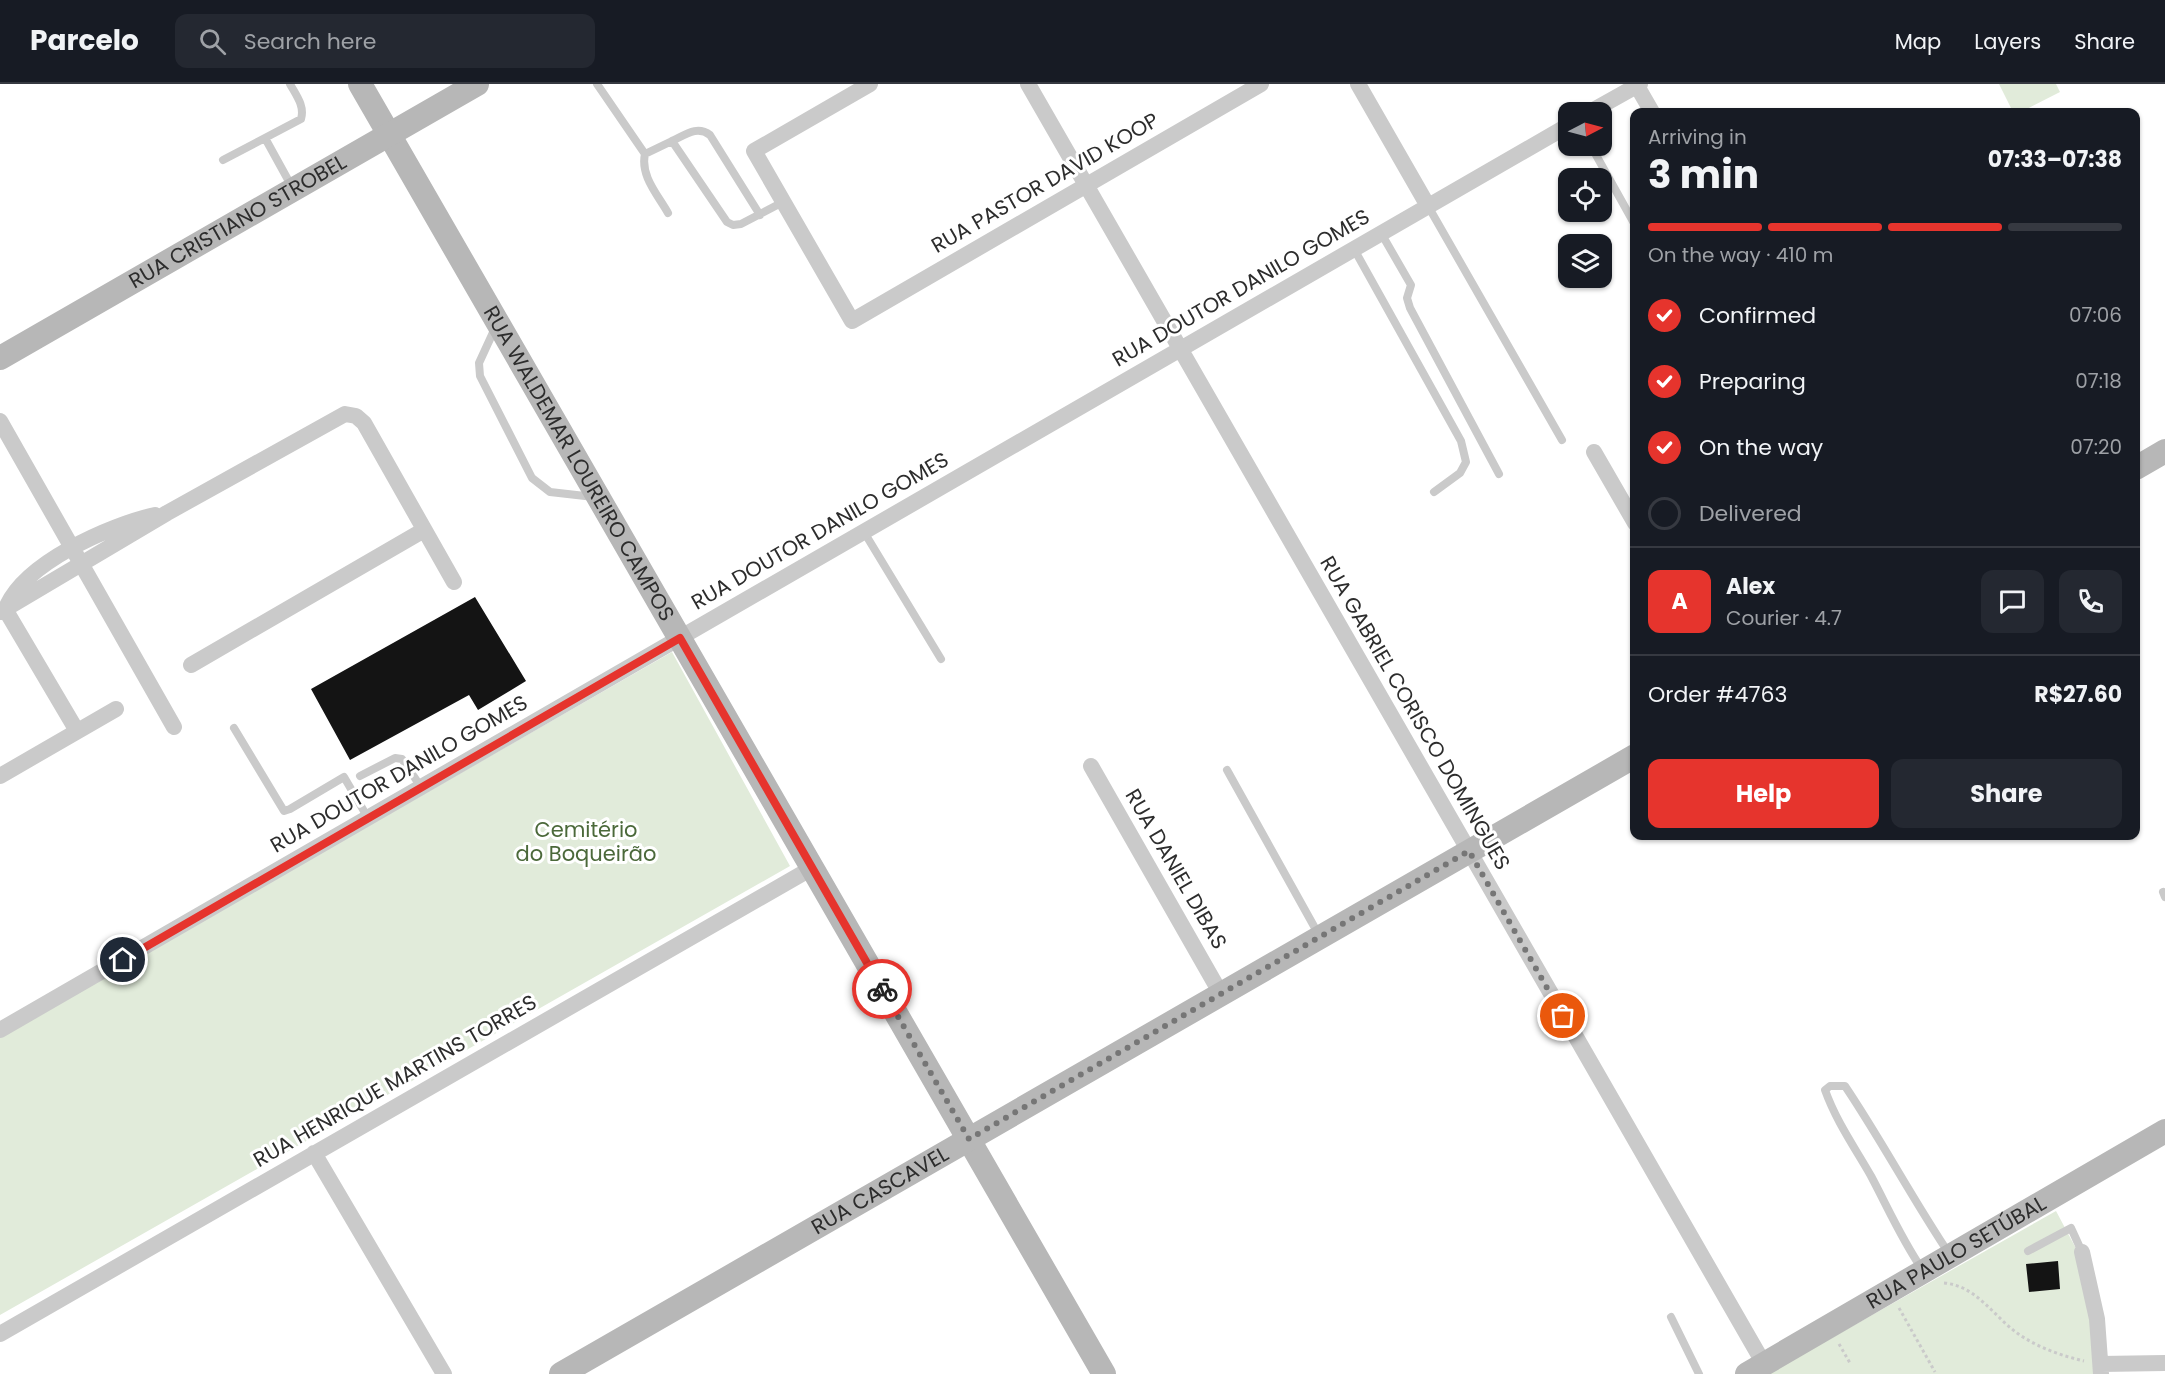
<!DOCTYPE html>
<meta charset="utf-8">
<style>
body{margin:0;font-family:Poppins,sans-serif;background:#242831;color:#f1f3f6;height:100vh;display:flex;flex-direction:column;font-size:22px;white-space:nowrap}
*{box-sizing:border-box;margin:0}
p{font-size:20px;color:#9ea1a6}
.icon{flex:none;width:33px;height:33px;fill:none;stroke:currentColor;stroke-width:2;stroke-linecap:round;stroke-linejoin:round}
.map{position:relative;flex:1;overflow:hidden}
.side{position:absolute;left:1630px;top:24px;width:510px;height:732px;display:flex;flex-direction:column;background:#171b24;border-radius:12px;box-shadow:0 2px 4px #0004}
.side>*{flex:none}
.needle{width:39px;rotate:84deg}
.buttons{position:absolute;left:1558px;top:18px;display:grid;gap:12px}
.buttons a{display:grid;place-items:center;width:54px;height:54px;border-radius:12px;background:#171b24;box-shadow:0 2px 4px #0004;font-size:30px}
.pin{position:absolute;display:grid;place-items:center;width:51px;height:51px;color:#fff;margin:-26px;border:3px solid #fff;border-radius:50%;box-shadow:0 2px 6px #0007}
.courier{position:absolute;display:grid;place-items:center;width:60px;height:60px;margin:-30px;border:4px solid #e6342d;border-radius:50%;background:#fff;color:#222;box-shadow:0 2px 8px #0007}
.head em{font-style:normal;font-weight:700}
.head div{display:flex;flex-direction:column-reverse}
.head{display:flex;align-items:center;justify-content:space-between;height:102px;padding:0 18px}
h1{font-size:39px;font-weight:700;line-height:45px}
.bar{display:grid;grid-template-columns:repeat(4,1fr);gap:9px 6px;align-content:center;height:72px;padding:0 18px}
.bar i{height:8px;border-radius:4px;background:#363941}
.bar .current{background:#e6342d}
.bar p{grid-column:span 4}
.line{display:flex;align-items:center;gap:15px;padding:0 18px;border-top:2px solid #363941}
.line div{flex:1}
.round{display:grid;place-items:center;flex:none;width:63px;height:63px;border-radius:12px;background:#242831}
ol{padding:0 18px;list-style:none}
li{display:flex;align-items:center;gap:18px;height:66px}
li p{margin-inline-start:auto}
li .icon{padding:6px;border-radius:50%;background:#e6342d;color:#fff;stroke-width:4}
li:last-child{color:#9ea1a6}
li i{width:33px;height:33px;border:3px solid #363941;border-radius:50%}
.primary-button{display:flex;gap:12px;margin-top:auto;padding:12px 18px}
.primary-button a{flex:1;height:69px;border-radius:12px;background:#e6342d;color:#fff;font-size:24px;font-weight:700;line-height:69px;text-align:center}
.primary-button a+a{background:#242831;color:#f1f3f6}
header{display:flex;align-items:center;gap:36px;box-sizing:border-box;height:84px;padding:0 30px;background:#171b24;border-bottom:2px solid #363941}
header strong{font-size:28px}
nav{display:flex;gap:33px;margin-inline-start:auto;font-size:21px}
.search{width:420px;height:54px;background:#242831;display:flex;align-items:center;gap:15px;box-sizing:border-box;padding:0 21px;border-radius:12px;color:#9ea1a6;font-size:22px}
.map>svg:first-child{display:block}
.green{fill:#e1ebda}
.building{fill:#141414}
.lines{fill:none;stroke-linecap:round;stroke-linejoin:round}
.path{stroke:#cacaca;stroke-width:3;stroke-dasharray:3 3;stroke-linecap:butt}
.lane{stroke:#cacaca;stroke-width:8}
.street{stroke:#cacaca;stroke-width:16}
.secondary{stroke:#b7b7b7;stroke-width:24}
.done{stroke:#767676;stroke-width:6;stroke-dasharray:0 10.8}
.route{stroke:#e6342d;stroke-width:8}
.labels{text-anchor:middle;stroke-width:6;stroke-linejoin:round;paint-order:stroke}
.street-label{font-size:21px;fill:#2d2d2d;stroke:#fff}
.park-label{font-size:21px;fill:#4b693a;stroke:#fff}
</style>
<header>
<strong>Parcelo</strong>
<div class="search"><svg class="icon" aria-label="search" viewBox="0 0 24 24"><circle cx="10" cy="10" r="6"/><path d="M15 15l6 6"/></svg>Search here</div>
<nav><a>Map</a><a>Layers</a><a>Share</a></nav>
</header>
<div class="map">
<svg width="2165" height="1290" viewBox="0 0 2165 1290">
<rect width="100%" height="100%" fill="#fff"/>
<path class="green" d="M1999 0H2056L2060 8 2021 28H2013Z
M672 568 790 782 0 1231V953Z
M2056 1127 2080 1172 2088 1203 2095 1290H1768Z"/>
<path class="building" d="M475 513 526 597 478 626 469 611 350 676 311 605Z
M2058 1177 2060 1205 2029 1208 2026 1180Z"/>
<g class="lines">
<path class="path" d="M1944 1199C1979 1202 1995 1236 2023 1253 2042 1265 2063 1272 2084 1277
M1899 1224 1935 1288
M1839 1260 1850 1279"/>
<path class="lane" d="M597 0 645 70
M265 54 292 103
M672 57C685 51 697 41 710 51L760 131
M1591 62 1635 141
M223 76 301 35C305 22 296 11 290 0
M1428 122 1562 356
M668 129C658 111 640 92 645 70L672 57 727 138 733 141 741 140 783 118
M1381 149 1411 201 1407 214 1410 224 1499 390
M1354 165 1461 357 1466 378 1460 389 1434 408
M496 242 479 279 480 292 532 394 550 408 594 413
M864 448 941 575
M234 644 284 727 290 725 344 693 368 734
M1227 686 1320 853
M360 692 395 674 402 675 421 703
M2163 808 2165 813
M2028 1167 2071 1144 2082 1168
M1922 1185C1902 1156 1888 1124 1871 1092 1855 1064 1836 1037 1825 1006L1830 1002H1845C1882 1057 1913 1116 1950 1171
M1671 1233 1699 1290"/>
<path class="street" d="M870 0 754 67 852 237 1261 0
M1028 0 1764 1280
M1358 0 1428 122
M1637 2 1652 28
M1590 28 1640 0
M0 337 174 643
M1594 368 1635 439
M6 524C24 479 110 441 155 431
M5 525 77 647
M0 528 167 429 345 330 356 332 364 339 454 498
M191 581 424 446
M1091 682 1221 910
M0 692 116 625
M0 946 1569 41
M314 1069 444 1290
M2082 1168 2097 1235 2101 1290
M0 1250 812 784
M2101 1280 2165 1279"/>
<g class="secondary">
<path id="s1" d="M360 0 1104 1290"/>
<path id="s2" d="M0 274 477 0"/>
<path d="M2136 384 2165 367"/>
<path id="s3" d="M561 1290 1635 672"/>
<path id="s4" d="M1747 1290 2165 1047"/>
</g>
</g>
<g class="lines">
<path class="done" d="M882 905 969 1055 1469 767 1563 932"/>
<path class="route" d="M123 876 680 554 882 905"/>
</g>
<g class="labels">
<g class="street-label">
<text transform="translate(1045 99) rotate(-30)" y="7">RUA PASTOR DAVID KOOP</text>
<text dy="7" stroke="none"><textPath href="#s2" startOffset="274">RUA CRISTIANO STROBEL</textPath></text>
<text transform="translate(1241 204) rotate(-30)" y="7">RUA DOUTOR DANILO GOMES</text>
<text dy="7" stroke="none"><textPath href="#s1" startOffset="438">RUA WALDEMAR LOUREIRO CAMPOS</textPath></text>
<text transform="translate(820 447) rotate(-30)" y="7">RUA DOUTOR DANILO GOMES</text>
<text transform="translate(1415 629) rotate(60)" y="7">RUA GABRIEL CORISCO DOMINGUES</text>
<text transform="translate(399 690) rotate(-30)" y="7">RUA DOUTOR DANILO GOMES</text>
<text transform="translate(1176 785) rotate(60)" y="7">RUA DANIEL DIBAS</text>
<text transform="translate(395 997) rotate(-30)" y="7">RUA HENRIQUE MARTINS TORRES</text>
<text dy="7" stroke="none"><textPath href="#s3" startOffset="368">RUA CASCAVEL</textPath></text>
<text dy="7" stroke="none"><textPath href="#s4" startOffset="242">RUA PAULO SETÚBAL</textPath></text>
</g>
<g class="park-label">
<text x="586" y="753">Cemitério<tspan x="586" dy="24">do Boqueirão</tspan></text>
</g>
</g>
</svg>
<div class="buttons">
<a><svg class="needle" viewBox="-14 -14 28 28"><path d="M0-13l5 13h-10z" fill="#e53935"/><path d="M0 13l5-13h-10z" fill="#9ea1a6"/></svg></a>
<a><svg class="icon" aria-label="locate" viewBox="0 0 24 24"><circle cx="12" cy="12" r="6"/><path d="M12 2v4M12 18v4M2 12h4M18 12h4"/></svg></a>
<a><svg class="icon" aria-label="layers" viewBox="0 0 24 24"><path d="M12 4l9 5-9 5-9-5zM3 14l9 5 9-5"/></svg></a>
</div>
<div class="pin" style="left:1563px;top:932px;background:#ea580c"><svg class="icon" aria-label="bag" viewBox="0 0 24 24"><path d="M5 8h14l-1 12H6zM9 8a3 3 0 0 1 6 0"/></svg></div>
<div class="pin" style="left:123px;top:876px;background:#1f2937"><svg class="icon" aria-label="home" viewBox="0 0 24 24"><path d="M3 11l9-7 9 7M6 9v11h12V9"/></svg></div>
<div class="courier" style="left:882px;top:905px"><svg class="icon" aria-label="bike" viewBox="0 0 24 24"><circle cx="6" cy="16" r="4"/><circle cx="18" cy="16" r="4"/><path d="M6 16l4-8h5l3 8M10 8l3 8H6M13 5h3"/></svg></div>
<section class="side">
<div class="head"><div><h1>3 min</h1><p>Arriving in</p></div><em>07:33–07:38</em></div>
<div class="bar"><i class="current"></i><i class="current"></i><i class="current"></i><i></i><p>On the way · 410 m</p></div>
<ol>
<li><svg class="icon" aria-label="check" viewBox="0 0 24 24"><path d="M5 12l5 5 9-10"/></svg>Confirmed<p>07:06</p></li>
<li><svg class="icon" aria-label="check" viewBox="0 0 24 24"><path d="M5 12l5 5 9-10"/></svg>Preparing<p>07:18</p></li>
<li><svg class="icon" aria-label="check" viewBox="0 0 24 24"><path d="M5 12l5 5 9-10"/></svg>On the way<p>07:20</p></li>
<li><i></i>Delivered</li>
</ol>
<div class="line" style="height:108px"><b class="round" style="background:#e6342d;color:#fff">A</b><div><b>Alex</b><p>Courier · 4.7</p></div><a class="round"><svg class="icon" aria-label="chat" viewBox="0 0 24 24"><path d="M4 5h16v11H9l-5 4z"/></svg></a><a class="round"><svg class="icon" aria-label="phone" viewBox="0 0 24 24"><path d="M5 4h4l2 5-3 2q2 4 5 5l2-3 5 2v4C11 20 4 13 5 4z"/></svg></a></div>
<div class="line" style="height:78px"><div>Order #4763</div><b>R$27.60</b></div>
<div class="primary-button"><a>Help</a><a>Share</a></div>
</section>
</div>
